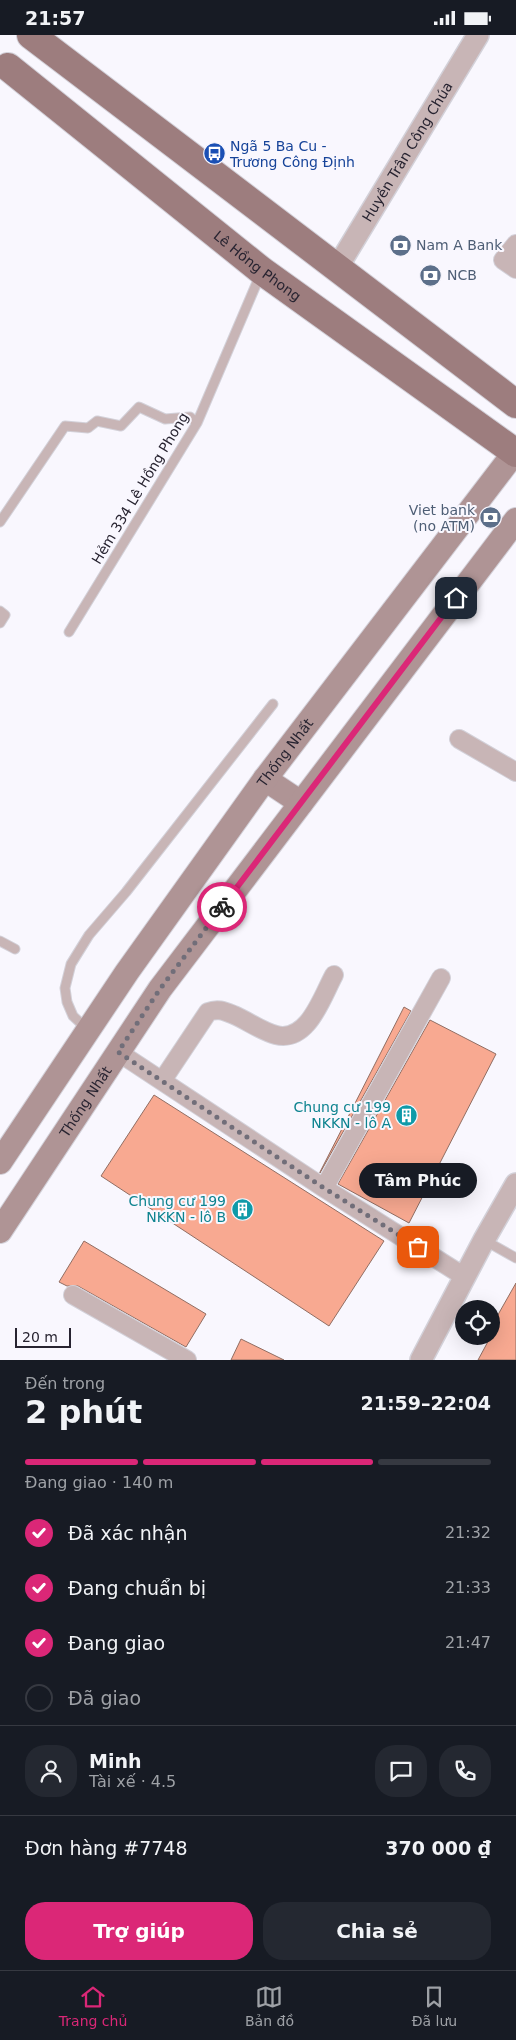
<!DOCTYPE html>
<html lang="vi">
<meta charset="utf-8">
<style>
body{margin:0;font-family:"DejaVu Sans",sans-serif;background:#242831;color:#f1f3f6;height:100vh;display:flex;flex-direction:column;font-size:19px;white-space:nowrap}
*{box-sizing:border-box;margin:0}
p{font-size:16px;color:#9ea1a6}
.icon{flex:none;width:28px;height:28px;fill:none;stroke:currentColor;stroke-width:2;stroke-linecap:round;stroke-linejoin:round}
.map{position:relative;height:1325px;overflow:hidden}
.sheet{display:flex;flex-direction:column;background:#171b24;flex:1}
.sheet>*{flex:none}
.tools{position:absolute;left:455px;top:1265px;display:grid;gap:10px}
.tools a{display:grid;place-items:center;width:45px;height:45px;border-radius:50%;background:#171b24;box-shadow:0 5px 20px #0002;font-size:25px}
.scale{position:absolute;left:15px;bottom:12px;width:56px;box-sizing:border-box;padding-left:5px;border:2px solid #282431;border-top:0;font-size:14px;line-height:18px;white-space:nowrap;color:#282431;-webkit-text-stroke:4px #f9f7fe;paint-order:stroke}
.pin{position:absolute;display:grid;place-items:center;width:42px;height:42px;color:#fff;margin:-21px;border-radius:10px;box-shadow:0 2px 8px #0006}
.courier{position:absolute;display:grid;place-items:center;width:50px;height:50px;margin:-25px;border:4px solid #db2777;border-radius:50%;background:#fff;color:#222;box-shadow:0 1px 6px #0007}
.bubble{position:absolute;height:35px;border-radius:18px;background:#171b24;box-shadow:0 5px 20px #0002;font-size:16px;font-weight:800;line-height:35px;text-align:center}
.overview em{font-style:normal;font-weight:800}
.overview div{display:flex;flex-direction:column-reverse}
.overview{display:flex;align-items:center;justify-content:space-between;height:85px;padding:0 25px}
h1{font-size:32px;font-weight:800;line-height:38px}
.bar{display:grid;grid-template-columns:repeat(4,1fr);gap:8px 5px;align-content:center;height:60px;padding:0 25px}
.bar i{height:6px;border-radius:4px;background:#363941}
.bar .active{background:#db2777}
.bar p{grid-column:span 4}
.line{display:flex;align-items:center;gap:12px;padding:0 25px;border-top:1px solid #363941}
.line div{flex:1}
.round{display:grid;place-items:center;flex:none;width:52px;height:52px;border-radius:20px;background:#242831}
ol{padding:0 25px;list-style:none}
li{display:flex;align-items:center;gap:15px;height:55px}
li p{margin-inline-start:auto}
li .icon{padding:5px;border-radius:50%;background:#db2777;color:#fff;stroke-width:4}
li:last-child{color:#9ea1a6}
li i{width:28px;height:28px;border:2px solid #363941;border-radius:50%}
.primary-button{display:flex;gap:10px;margin-top:auto;padding:10px 25px}
.primary-button a{flex:1;height:58px;border-radius:20px;background:#db2777;color:#fff;font-size:20px;font-weight:800;line-height:58px;text-align:center}
.primary-button a+a{background:#242831;color:#f1f3f6}
.status{display:flex;justify-content:space-between;align-items:center;height:35px;padding:0 25px;background:#171b24;direction:ltr}
.status svg{height:14px;fill:currentColor}
.tabs{display:flex;justify-content:space-around;align-items:center;height:70px;border-top:1px solid #363941;background:#171b24;font-size:14px;color:#9ea1a6}
.tabs a{display:grid;justify-items:center;gap:2px}
.tabs .active{color:#db2777}
.map>svg:first-child{display:block}
.building{fill:#f8a991;stroke:#916e63}
.lines{fill:none;stroke-linecap:round;stroke-linejoin:round}
.service-casing{stroke:#d3d1d9;stroke-width:11}
.minor-casing{stroke:#d3d1d9;stroke-width:20}
.tertiary-casing{stroke:#d3d1d9;stroke-width:24}
.secondary-casing{stroke:#d3d1d9;stroke-width:26}
.primary-casing{stroke:#d3d1d9;stroke-width:30}
.service{stroke:#c8b5b6;stroke-width:9}
.minor{stroke:#c8b5b6;stroke-width:18}
.tertiary{stroke:#c8b5b6;stroke-width:21}
.secondary{stroke:#af9495;stroke-width:24}
.primary{stroke:#9d7d7e;stroke-width:28}
.done{stroke:#716e79;stroke-width:5;stroke-dasharray:0 9}
.route{stroke:#db2777;stroke-width:6}
.labels{text-anchor:middle;stroke-width:4;stroke-linejoin:round;paint-order:stroke}
.transit-label{font-size:14px;fill:#164399;stroke:#f9f7fe;text-anchor:start}
.street-label{font-size:14px;fill:#282431;stroke:#f9f7fe}
.service-label{font-size:14px;fill:#4e5e75;stroke:#f9f7fe;text-anchor:start}
.culture-label{font-size:14px;fill:#0d838f;stroke:#f9f7fe;text-anchor:end}
</style>
<div class="status"><b>21:57</b><svg viewBox="0 0 49 12"><path d="M0 12V9h3v3zM5 12V6h3v6zM10 12V3h3v9zM15 12V0h3v12zM26 1h20v11H26zM47 4h2v5h-2z"/></svg></div>
<div class="map">
<svg width="516" height="1325" viewBox="0 0 516 1325">
<rect width="100%" height="100%" fill="#f9f7fe"/>
<path class="building" d="M404 972 411 976 320 1138V1137Z
M430 985 496 1019 409 1188 338 1149Z
M154 1060 384 1206 329 1291 101 1141Z
M84 1206 206 1279 186 1312 78 1251H67L59 1247Z
M516 1248V1325H478L491 1301V1292Z
M241 1304 284 1325H231Z"/>
<g class="lines">
<defs>
<path id="service" d="M0 487 65 391 88 393 97 386 121 391 139 372 165 384 190 382 197 388
M0 576 5 580 0 588
M69 597 197 388 261 238
M0 906 15 914
M88 995 73 981 67 967 65 953 71 929 89 900 126 857 273 669
M484 1205 516 1223"/>
<path id="minor" d="M516 209 503 225 516 234
M459 704 516 737
M118 1017 324 1153 465 1242
M162 1046 208 977C218 973 224 976 234 980 248 986 261 996 276 1000 308 1008 322 962 334 940
M324 1153 441 943
M73 1260 187 1325"/>
<g id="tertiary">
<path id="s1" d="M337 233 478 0"/>
<path d="M421 1325 484 1205 516 1149"/>
</g>
<g id="secondary">
<path d="M265 744 301 768"/>
<path id="s2" d="M0 1127 127 937 265 744 515 417"/>
<path id="s3" d="M0 1196 160 954 516 485"/>
</g>
<g id="primary">
<path d="M31 0 516 369"/>
<path id="s4" d="M8 32 262 236 516 418"/>
</g>
</defs>
<use href="#service" class="service-casing"/>
<use href="#minor" class="minor-casing"/>
<use href="#tertiary" class="tertiary-casing"/>
<use href="#secondary" class="secondary-casing"/>
<use href="#primary" class="primary-casing"/>
<use href="#service" class="service"/>
<use href="#minor" class="minor"/>
<use href="#tertiary" class="tertiary"/>
<use href="#secondary" class="secondary"/>
<use href="#primary" class="primary"/>
</g>
<g class="lines">
<path class="done" d="M222 872 160 954 118 1017 324 1153 418 1212"/>
<path class="route" d="M222 872 456 563"/>
</g>
<defs>
<symbol id="bus-disc" viewBox="-11 -11 22 22"><circle r="9.5" fill="#1a4fb4" stroke="#f9f7fe"/><path d="M-5-6H5V4H4V6H2V4H-2V6H-4V4H-5ZM-3.5-4V0h7V-4ZM-3.5 1.2v1.5H-2V1.2ZM2 1.2v1.5H3.5V1.2Z" fill="#fff"/></symbol>
<symbol id="bank-disc" viewBox="-11 -11 22 22"><circle r="9.5" fill="#5c6f8a" stroke="#f9f7fe"/><path d="M-6-4H6V4H-6ZM0-2.3a2.3 2.3 0 1 0 0 4.6a2.3 2.3 0 1 0 0-4.6Z" fill="#fff"/></symbol>
<symbol id="building-disc" viewBox="-11 -11 22 22"><circle r="9.5" fill="#0f9aa8" stroke="#f9f7fe"/><path d="M-4-6H4V6H1V3H-1V6H-4ZM-2.5-4.3h1.7v1.8h-1.7ZM.8-4.3h1.7v1.8H.8ZM-2.5-1h1.7V.8h-1.7ZM.8-1h1.7V.8H.8Z" fill="#fff"/></symbol>
</defs>
<g fill-rule="evenodd">
<use href="#bus-disc" x="202" y="106" width="25" height="25"/>
<use href="#bank-disc" x="388" y="198" width="25" height="25"/>
<use href="#bank-disc" x="418" y="228" width="25" height="25"/>
<use href="#bank-disc" x="478" y="470" width="25" height="25"/>
<use href="#building-disc" x="394" y="1068" width="25" height="25"/>
<use href="#building-disc" x="230" y="1162" width="25" height="25"/>
</g>
<g class="labels">
<g class="transit-label">
<text x="230" y="116">Ngã 5 Ba Cu -<tspan x="230" dy="16">Trương Công Định</tspan></text>
</g>
<g class="street-label">
<text dy="5" stroke="none"><textPath href="#s1" startOffset="136">Huyền Trân Công Chúa</textPath></text>
<text dy="5" stroke="none"><textPath href="#s4" startOffset="319">Lê Hồng Phong</textPath></text>
<text transform="translate(140 453) rotate(-59)" y="5">Hẻm 334 Lê Hồng Phong</text>
<text dy="5" stroke="none"><textPath href="#s2" startOffset="499">Thống Nhất</textPath></text>
<text dy="5" stroke="none"><textPath href="#s3" startOffset="155">Thống Nhất</textPath></text>
</g>
<g class="service-label">
<text x="416" y="215">Nam A Bank</text>
<text x="447" y="245">NCB</text>
<text x="475" y="480" text-anchor="end">Viet bank<tspan x="475" dy="16">(no ATM)</tspan></text>
</g>
<g class="culture-label">
<text x="391" y="1077">Chung cư 199<tspan x="391" dy="16">NKKN - lô A</tspan></text>
<text x="226" y="1171">Chung cư 199<tspan x="226" dy="16">NKKN - lô B</tspan></text>
</g>
</g>
</svg>
<div class="tools">
<a><svg class="icon" aria-label="locate" viewBox="0 0 24 24"><circle cx="12" cy="12" r="6"/><path d="M12 2v4M12 18v4M2 12h4M18 12h4"/></svg></a>
</div>
<div class="scale">20 m</div>
<div class="pin" style="left:418px;top:1212px;background:#ea580c"><svg class="icon" aria-label="bag" viewBox="0 0 24 24"><path d="M5 8h14l-1 12H6zM9 8a3 3 0 0 1 6 0"/></svg></div>
<div class="pin" style="left:456px;top:563px;background:#1f2937"><svg class="icon" aria-label="home" viewBox="0 0 24 24"><path d="M3 11l9-7 9 7M6 9v11h12V9"/></svg></div>
<div class="courier" style="left:222px;top:872px"><svg class="icon" aria-label="bike" viewBox="0 0 24 24"><circle cx="6" cy="16" r="4"/><circle cx="18" cy="16" r="4"/><path d="M6 16l4-8h5l3 8M10 8l3 8H6M13 5h3"/></svg></div>
<div class="bubble" style="left:359px;top:1128px;width:118px">Tâm Phúc</div>
</div>
<section class="sheet">
<div class="overview"><div><h1>2 phút</h1><p>Đến trong</p></div><em>21:59–22:04</em></div>
<div class="bar"><i class="active"></i><i class="active"></i><i class="active"></i><i></i><p>Đang giao · 140 m</p></div>
<ol>
<li><svg class="icon" aria-label="check" viewBox="0 0 24 24"><path d="M5 12l5 5 9-10"/></svg>Đã xác nhận<p>21:32</p></li>
<li><svg class="icon" aria-label="check" viewBox="0 0 24 24"><path d="M5 12l5 5 9-10"/></svg>Đang chuẩn bị<p>21:33</p></li>
<li><svg class="icon" aria-label="check" viewBox="0 0 24 24"><path d="M5 12l5 5 9-10"/></svg>Đang giao<p>21:47</p></li>
<li><i></i>Đã giao</li>
</ol>
<div class="line" style="height:90px"><a class="round"><svg class="icon" aria-label="person" viewBox="0 0 24 24"><circle cx="12" cy="8" r="4"/><path d="M4 21q1-7 8-7t8 7"/></svg></a><div><b>Minh</b><p>Tài xế · 4.5</p></div><a class="round"><svg class="icon" aria-label="chat" viewBox="0 0 24 24"><path d="M4 5h16v11H9l-5 4z"/></svg></a><a class="round"><svg class="icon" aria-label="phone" viewBox="0 0 24 24"><path d="M5 4h4l2 5-3 2q2 4 5 5l2-3 5 2v4C11 20 4 13 5 4z"/></svg></a></div>
<div class="line" style="height:65px"><div>Đơn hàng #7748</div><b>370 000 ₫</b></div>
<div class="primary-button"><a>Trợ giúp</a><a>Chia sẻ</a></div>
</section>
<nav class="tabs">
<a class="active"><svg class="icon" aria-label="home" viewBox="0 0 24 24"><path d="M3 11l9-7 9 7M6 9v11h12V9"/></svg>Trang chủ</a>
<a><svg class="icon" aria-label="map" viewBox="0 0 24 24"><path d="M3 6l6-2 6 2 6-2v14l-6 2-6-2-6 2zM9 4v14M15 6v14"/></svg>Bản đồ</a>
<a><svg class="icon" aria-label="saved" viewBox="0 0 24 24"><path d="M7 4h10v16l-5-4-5 4z"/></svg>Đã lưu</a>
</nav>
